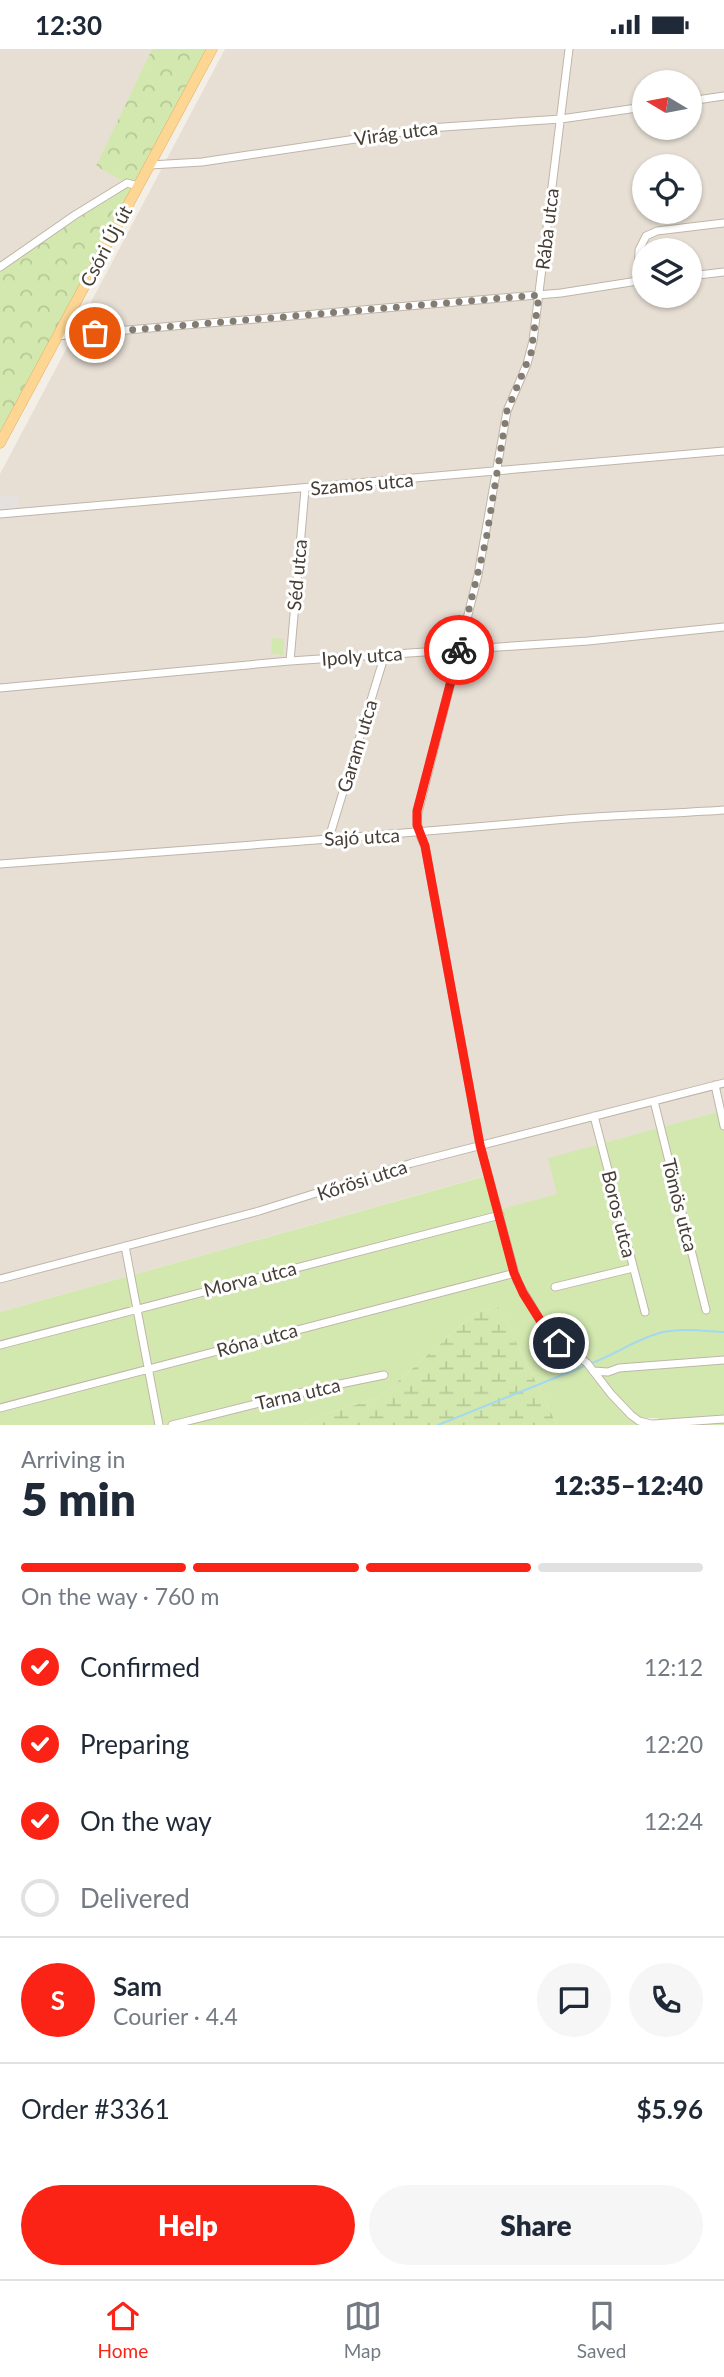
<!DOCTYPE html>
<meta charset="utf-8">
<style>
body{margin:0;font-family:Lato,sans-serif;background:#f6f6f7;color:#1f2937;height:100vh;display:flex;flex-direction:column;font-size:26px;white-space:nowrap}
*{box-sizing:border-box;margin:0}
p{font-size:23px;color:#747a83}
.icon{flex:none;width:38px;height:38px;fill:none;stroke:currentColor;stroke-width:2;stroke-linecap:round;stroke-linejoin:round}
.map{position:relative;height:1376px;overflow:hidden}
.side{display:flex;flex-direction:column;background:#fff;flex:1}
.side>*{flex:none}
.needle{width:46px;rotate:280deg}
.fabs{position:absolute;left:632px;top:21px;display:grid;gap:14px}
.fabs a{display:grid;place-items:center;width:70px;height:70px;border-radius:50%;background:#fff;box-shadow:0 2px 5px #0004;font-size:35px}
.pin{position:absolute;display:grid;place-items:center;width:60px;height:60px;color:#fff;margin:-30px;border:4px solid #fff;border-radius:50%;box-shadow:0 2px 7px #0007}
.courier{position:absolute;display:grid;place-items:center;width:70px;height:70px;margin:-35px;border:5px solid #fa2316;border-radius:50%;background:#fff;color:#222;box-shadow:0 2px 9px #0007}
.head em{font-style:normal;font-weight:800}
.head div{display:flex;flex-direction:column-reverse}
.head{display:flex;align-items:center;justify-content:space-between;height:119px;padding:0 21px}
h1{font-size:46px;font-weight:800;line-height:52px}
.bar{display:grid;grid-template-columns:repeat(4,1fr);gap:10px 7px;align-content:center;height:84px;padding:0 21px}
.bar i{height:9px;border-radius:5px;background:#e0e1e3}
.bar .current{background:#fa2316}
.bar p{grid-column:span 4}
.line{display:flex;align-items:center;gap:18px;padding:0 21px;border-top:2px solid #e0e1e3}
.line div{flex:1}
.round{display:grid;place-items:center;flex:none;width:74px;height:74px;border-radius:37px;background:#f6f6f7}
ol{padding:0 21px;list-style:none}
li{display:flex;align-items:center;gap:21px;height:77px}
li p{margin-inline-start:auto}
li .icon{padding:7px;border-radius:50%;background:#fa2316;color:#fff;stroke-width:4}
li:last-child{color:#747a83}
li i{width:38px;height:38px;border:4px solid #e0e1e3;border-radius:50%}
.action{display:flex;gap:14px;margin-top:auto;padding:14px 21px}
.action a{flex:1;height:80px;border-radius:42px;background:#fa2316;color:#fff;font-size:28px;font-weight:800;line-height:80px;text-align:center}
.action a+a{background:#f6f6f7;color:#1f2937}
.status{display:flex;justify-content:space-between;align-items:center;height:49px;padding:0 35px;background:#fff;direction:ltr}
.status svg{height:19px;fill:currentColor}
.menu{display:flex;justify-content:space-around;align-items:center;height:98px;border-top:2px solid #e0e1e3;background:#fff;font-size:19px;color:#747a83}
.menu a{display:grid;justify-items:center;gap:4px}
.menu .current{color:#fa2316}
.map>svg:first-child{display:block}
.residential{fill:#e7dfd4;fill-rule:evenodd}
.forest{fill:url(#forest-crowns)}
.wetland{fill:url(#wetland-marsh)}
.green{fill:#d3e8af}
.parking{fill:#e4e1de}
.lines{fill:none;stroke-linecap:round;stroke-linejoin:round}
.stream{stroke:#a2d8f0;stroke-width:2}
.minor-casing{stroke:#bfb5a9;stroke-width:9}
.major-casing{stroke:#e4b163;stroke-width:11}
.minor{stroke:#fff;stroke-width:7}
.major{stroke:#fed694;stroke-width:10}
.done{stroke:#837c73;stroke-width:7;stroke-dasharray:0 12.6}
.route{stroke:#fa2316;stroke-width:9}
.labels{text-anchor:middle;stroke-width:6;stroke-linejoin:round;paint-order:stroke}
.street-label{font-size:19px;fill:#463e35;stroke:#fff}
</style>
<div class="status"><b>12:30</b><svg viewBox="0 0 49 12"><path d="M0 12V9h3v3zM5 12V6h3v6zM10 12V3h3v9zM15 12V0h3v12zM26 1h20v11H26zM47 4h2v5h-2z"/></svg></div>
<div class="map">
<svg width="724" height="1376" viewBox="0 0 724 1376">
<defs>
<pattern id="forest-crowns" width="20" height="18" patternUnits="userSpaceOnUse" patternTransform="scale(1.75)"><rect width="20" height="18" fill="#d3e8af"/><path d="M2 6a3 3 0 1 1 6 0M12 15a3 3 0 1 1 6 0" fill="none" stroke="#b6c897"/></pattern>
<pattern id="wetland-marsh" width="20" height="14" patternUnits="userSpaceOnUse" patternTransform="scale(1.75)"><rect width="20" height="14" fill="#d3e8af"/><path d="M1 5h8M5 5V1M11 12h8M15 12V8" fill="none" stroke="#b6c897"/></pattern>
</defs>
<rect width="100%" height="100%" fill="#f3eee6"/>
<path class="residential" d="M0 0H152L97 117 124 133 0 212Z
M225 0H724V1061L549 1109 558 1145 502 1160 492 1125 0 1263V425ZM644 33H690V79H644ZM644 117H690V163H644ZM644 201H690V247H644Z"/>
<path class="forest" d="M152 0H212L0 394V212L124 133 96 117Z"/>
<path class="wetland" d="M499 1258 557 1376H303L311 1370 380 1348 475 1264Z"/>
<path class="green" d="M272 589 284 590 283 606 271 605Z
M724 1061V1376H661L658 1369H640L637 1376H557L499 1258 475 1264 380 1348 311 1370 303 1376H0V1263L493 1125 502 1160 557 1145 548 1109Z"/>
<path class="parking" d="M17 446 19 461 0 463V447Z"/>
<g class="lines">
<path class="stream" d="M592 1314C616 1305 638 1289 663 1283 683 1279 704 1282 724 1283
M438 1376 587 1316"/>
<defs>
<path id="minor" d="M569 0 533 292 527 315 507 362 478 526 417 768 419 784 425 797 480 1096 517 1232 551 1289 587 1314 611 1345 631 1366 639 1372 655 1376
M690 52 724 47
M150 116 202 113 429 79 561 70 644 58
M0 218 75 166 127 134 138 137
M690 227 724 223
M638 231 639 201 646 187 657 182 724 174
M57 287 561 244 644 231
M0 465 724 402
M290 612 305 440
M0 639 290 612 588 592 724 578
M329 789 385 605
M0 815C185 801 370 788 555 771 611 766 668 765 724 761
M715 1036 724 1077
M654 1052 706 1261
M594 1067 645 1263
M125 1197 159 1376
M0 1230 259 1162 412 1114 724 1034
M555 1238 633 1219
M0 1296 500 1166
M593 1322 608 1323 619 1319 724 1311
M0 1359 515 1224
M653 1375 724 1370
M172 1376 311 1341 384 1326"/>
<path id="major" d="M0 394 212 0"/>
</defs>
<use href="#minor" class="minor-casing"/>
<use href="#major" class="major-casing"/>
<use href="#minor" class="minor"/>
<use href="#major" class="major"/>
</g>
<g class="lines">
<path class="done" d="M95 284 539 246 531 304 507 362 486 491 459 601"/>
<path class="route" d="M459 601 417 762V776L425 797 480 1096 514 1224 523 1244 538 1268 551 1289 559 1294"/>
</g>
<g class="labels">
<g class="street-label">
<text transform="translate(396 84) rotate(-8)" y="7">Virág utca</text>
<text transform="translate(547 180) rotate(-83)" y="7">Rába utca</text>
<text transform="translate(106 197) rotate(-62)" y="7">Csóri Új út</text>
<text transform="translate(362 435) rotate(-5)" y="7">Szamos utca</text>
<text transform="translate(297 526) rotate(-85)" y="7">Séd utca</text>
<text transform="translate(362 607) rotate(-4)" y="7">Ipoly utca</text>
<text transform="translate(357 697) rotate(-73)" y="7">Garam utca</text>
<text transform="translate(362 788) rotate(-3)" y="7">Sajó utca</text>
<text transform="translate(362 1131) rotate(-18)" y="7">Kőrösi utca</text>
<text transform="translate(680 1156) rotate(76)" y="7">Tömös utca</text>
<text transform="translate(619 1165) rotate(76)" y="7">Boros utca</text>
<text transform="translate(250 1230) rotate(-14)" y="7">Morva utca</text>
<text transform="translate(257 1291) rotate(-15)" y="7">Róna utca</text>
<text transform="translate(298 1345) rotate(-13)" y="7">Tarna utca</text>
</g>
</g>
</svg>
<div class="fabs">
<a><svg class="needle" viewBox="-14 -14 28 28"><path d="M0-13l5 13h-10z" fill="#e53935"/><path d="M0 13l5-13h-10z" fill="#747a83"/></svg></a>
<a><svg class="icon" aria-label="locate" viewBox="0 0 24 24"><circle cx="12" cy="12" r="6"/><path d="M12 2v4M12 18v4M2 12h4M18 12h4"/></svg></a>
<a><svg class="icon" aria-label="layers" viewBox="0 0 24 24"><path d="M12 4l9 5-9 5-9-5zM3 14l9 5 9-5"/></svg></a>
</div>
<div class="pin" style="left:95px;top:284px;background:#ea580c"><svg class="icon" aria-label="bag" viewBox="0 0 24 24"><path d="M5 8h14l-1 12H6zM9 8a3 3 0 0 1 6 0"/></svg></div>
<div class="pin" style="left:559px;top:1294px;background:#1f2937"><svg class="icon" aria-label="home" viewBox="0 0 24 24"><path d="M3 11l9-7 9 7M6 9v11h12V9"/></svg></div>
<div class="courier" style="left:459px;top:601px"><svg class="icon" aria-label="bike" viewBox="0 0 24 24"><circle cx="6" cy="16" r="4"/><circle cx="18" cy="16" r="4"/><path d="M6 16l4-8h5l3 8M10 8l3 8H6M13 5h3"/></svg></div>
</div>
<section class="side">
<div class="head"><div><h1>5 min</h1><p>Arriving in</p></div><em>12:35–12:40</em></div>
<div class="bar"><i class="current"></i><i class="current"></i><i class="current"></i><i></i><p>On the way · 760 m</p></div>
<ol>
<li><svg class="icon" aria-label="check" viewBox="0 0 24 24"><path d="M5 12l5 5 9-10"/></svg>Confirmed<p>12:12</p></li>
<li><svg class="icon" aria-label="check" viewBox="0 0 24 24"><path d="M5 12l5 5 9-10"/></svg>Preparing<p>12:20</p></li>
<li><svg class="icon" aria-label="check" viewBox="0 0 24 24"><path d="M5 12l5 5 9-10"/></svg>On the way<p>12:24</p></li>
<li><i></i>Delivered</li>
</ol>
<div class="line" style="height:126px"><b class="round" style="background:#fa2316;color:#fff">S</b><div><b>Sam</b><p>Courier · 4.4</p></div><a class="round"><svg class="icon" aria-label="chat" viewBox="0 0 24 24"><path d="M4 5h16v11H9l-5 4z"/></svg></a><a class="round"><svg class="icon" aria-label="phone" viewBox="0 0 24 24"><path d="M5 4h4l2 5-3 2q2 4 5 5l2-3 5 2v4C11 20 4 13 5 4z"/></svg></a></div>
<div class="line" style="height:91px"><div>Order #3361</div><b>$5.96</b></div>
<div class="action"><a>Help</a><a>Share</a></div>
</section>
<nav class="menu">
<a class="current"><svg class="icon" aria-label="home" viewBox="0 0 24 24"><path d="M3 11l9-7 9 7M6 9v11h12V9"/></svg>Home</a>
<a><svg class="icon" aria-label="map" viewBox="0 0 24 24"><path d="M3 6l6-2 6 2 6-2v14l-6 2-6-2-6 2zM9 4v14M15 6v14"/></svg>Map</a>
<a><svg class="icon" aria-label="saved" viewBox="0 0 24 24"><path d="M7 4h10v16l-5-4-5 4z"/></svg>Saved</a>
</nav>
